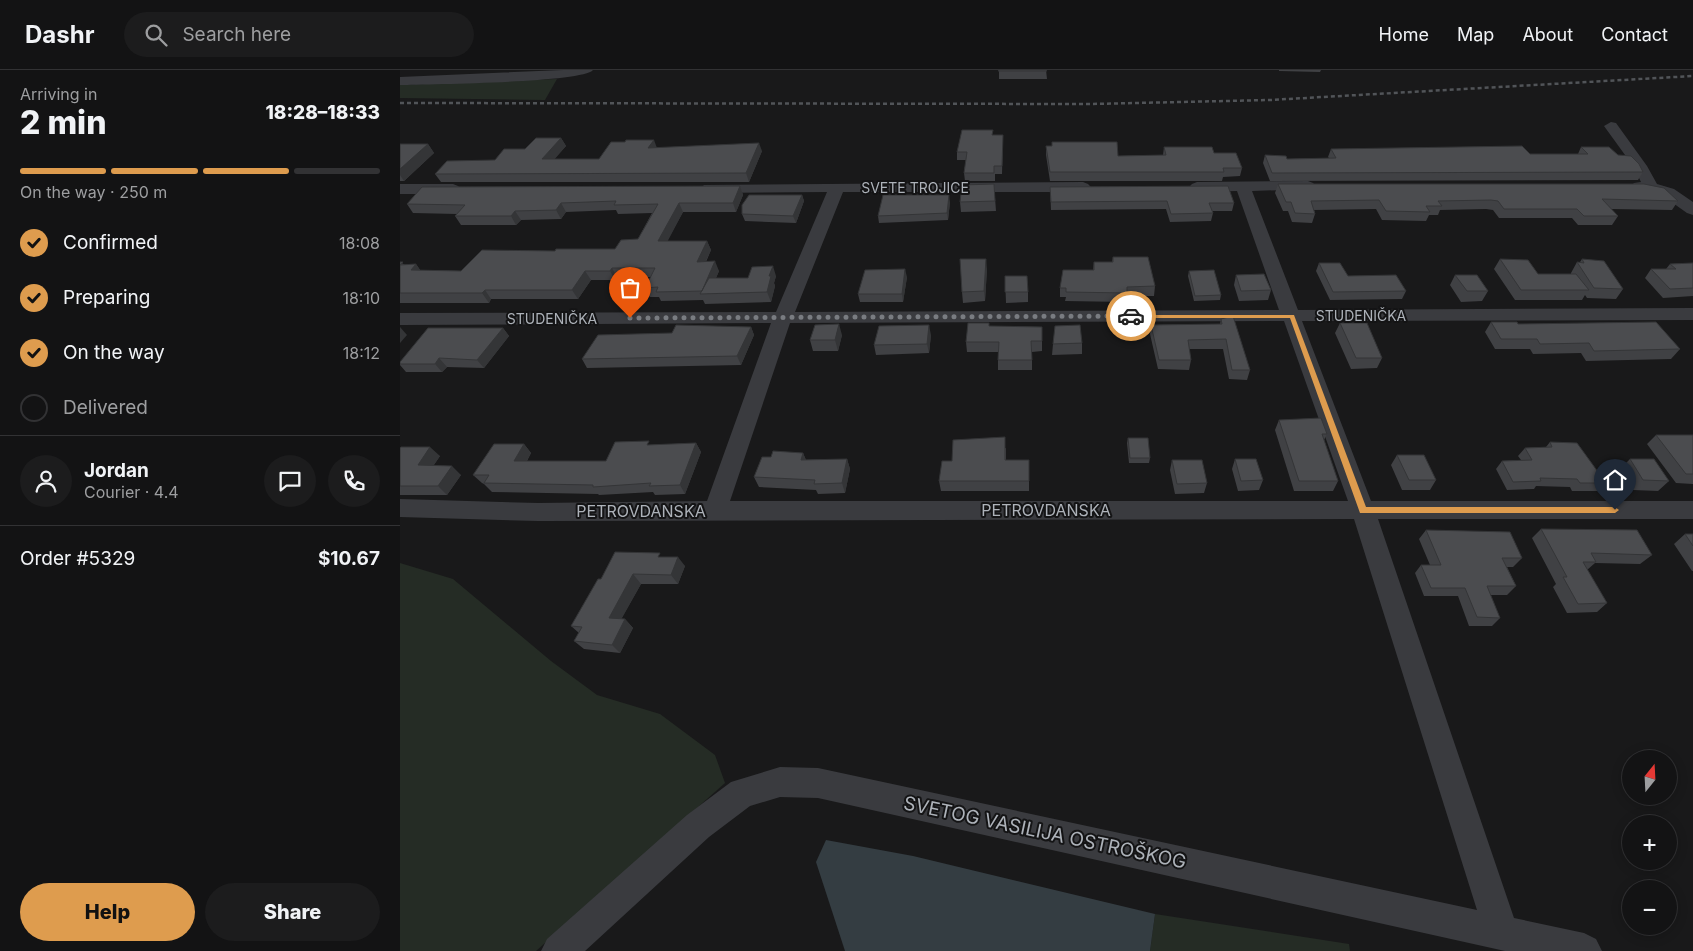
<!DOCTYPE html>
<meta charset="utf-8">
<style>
body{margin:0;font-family:Inter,sans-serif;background:#1c1c1d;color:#f1f3f6;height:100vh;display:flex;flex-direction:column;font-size:19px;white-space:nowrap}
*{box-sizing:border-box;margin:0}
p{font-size:16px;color:#9d9ea0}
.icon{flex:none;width:28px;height:28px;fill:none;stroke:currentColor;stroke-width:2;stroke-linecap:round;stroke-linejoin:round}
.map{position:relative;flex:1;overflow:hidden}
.panel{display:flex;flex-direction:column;background:#131314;width:400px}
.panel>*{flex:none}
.needle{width:32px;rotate:18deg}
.buttons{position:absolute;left:1222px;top:680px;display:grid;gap:10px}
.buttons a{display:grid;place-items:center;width:55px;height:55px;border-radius:50%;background:#131314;box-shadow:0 2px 12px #0003,0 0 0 1px #323234;font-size:25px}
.pin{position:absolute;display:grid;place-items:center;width:42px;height:42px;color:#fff;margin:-51px -21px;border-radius:50% 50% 50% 0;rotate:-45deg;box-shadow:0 0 5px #0007}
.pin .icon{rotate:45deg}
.courier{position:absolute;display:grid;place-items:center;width:50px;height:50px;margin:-25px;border:4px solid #de9c4e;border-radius:50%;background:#fff;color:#222;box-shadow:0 1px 6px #0007}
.overview em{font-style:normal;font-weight:800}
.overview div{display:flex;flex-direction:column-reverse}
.overview{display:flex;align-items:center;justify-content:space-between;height:85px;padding:0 20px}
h1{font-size:32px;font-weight:800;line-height:38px}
.bar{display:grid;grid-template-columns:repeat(4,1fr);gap:8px 5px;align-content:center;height:60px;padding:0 20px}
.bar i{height:6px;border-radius:4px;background:#323234}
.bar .current{background:#de9c4e}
.bar p{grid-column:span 4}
.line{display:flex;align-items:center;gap:12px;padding:0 20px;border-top:1px solid #323234}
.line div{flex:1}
.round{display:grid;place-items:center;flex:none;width:52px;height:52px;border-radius:26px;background:#1c1c1d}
ol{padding:0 20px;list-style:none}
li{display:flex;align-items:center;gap:15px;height:55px}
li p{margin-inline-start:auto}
li .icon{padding:5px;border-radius:50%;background:#de9c4e;color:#111;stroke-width:4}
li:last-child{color:#9d9ea0}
li i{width:28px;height:28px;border:2px solid #323234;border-radius:50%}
.primary-button{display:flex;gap:10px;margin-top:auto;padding:10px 20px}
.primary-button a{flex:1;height:58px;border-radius:30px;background:#de9c4e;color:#111;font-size:20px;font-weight:800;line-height:58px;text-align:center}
.primary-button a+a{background:#1c1c1d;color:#f1f3f6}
header{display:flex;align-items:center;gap:30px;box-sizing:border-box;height:70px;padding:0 25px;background:#131314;border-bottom:1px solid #323234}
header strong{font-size:24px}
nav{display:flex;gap:28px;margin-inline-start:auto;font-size:18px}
.search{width:350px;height:45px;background:#1c1c1d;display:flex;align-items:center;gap:12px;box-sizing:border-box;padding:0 18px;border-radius:28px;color:#9d9ea0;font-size:19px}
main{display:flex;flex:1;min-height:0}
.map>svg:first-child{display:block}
.green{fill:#252c25}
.water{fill:#343d42}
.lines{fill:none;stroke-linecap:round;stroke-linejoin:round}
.street{fill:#3a3b3f;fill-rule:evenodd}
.rail{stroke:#515458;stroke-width:2.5;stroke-dasharray:4 3;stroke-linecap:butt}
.wall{fill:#404144}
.shaded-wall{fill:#343537}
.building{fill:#4b4c4f;stroke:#343537}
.route{fill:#de9c4e}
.done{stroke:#797c81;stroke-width:5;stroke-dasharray:0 9}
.labels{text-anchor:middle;stroke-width:4;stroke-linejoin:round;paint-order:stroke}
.far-street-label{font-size:14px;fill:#adb2b9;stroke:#141415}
.street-label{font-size:16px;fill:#adb2b9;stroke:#141415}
.near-street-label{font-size:19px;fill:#adb2b9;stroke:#141415}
</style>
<header>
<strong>Dashr</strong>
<div class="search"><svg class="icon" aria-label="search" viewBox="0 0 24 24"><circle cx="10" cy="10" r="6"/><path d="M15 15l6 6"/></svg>Search here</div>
<nav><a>Home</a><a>Map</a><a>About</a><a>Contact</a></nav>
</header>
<main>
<section class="panel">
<div class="overview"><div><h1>2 min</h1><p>Arriving in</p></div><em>18:28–18:33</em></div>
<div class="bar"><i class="current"></i><i class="current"></i><i class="current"></i><i></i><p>On the way · 250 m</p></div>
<ol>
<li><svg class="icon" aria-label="check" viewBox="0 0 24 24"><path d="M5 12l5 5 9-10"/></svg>Confirmed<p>18:08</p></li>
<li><svg class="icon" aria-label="check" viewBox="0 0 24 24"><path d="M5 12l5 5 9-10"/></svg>Preparing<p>18:10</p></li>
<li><svg class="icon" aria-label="check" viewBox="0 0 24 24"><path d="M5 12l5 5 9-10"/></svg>On the way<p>18:12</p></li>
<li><i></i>Delivered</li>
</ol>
<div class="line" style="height:90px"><a class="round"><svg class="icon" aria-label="person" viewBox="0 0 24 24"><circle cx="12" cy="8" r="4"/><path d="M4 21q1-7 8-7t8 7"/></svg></a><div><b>Jordan</b><p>Courier · 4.4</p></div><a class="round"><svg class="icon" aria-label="chat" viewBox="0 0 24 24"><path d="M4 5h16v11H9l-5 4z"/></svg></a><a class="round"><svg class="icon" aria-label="phone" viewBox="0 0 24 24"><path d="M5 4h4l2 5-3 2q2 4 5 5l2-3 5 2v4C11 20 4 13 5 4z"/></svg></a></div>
<div class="line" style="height:65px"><div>Order #5329</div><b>$10.67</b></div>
<div class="primary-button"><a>Help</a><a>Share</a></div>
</section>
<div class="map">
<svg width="1293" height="881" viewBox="0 0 1293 881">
<rect width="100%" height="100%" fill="#19191a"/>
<path class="green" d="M157 9 145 30 0 28V15Z
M0 493 53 509 151 591 197 625 260 644 315 685 325 713 136 881H0Z
M755 844 949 874 950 881H750Z"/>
<path class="water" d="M426 770 513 786 755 844 750 881H445L416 792Z"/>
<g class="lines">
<path class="street" d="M163 0H193C182 13 27 14 0 15V7Z
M1211 52 1216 53 1247 96 1257 114 1274 119 1293 132V145L1287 143 1263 126 1234 119 1231 116 1234 113 1241 112 1233 96 1204 56Z
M908 111 913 113 916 116 913 119 852 121 898 240 1293 238V250L902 251 971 431H1293V449H978L1114 848 1184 863 1196 869 1202 881H1105L418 728 380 727 350 736 309 767 185 881H141L147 869 287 745 331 712 380 697 418 698 1077 840 954 449 138 451 0 447V429L138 433 307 431 371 253 0 255V243L376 242 427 122 309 123 304 121 301 118 304 115 683 112 688 114 691 117 688 120 683 122H443L395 242 879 240 837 121 797 122 792 120 789 117 792 114 797 112ZM884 251 948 431H330L390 253Z
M0 114H53L58 116 61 119 58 122 53 124H0Z"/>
<path class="rail" d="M0 33 691 34 870 30 1293 6"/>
</g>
<path class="wall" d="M599 0H646L647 9H599Z
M879 0H921L920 2 879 1Z
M593 65H603L602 104H595V111H565L564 103 566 90H557V82Z
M161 68 166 76 154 89H199L257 78 362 81 349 112H41L35 104 95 90 125 79Z
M0 74H28L34 83 4 111H0Z
M646 76 718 86 763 85 764 77 814 83 842 98 840 106 823 107 822 111H650L646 85Z
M1181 77 1218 85 1243 102 1238 110 870 111 863 93 865 85 887 89 929 88 928 87 931 79 1130 84H1178Z
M594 114 596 141 561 142 560 132Z
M878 114 1278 131 1272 140 1211 139 1218 146 1212 155H1178L1172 148H1099L1093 140 1086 139 1040 140 1038 145H1029L1026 151 982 150 976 139 914 140 915 144 912 153 892 152 888 141H883L875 123Z
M340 116 343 125 336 142H283L267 171H307L311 180 306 192 319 201 316 208H348L376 206 374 213 375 216 371 232 305 234 303 230 261 231 259 227H250L245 218 251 207H217L215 210H191L178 229H91L89 233H0V192L5 195 16 194 20 200 61 201 155 181 215 179 238 169 252 143 218 144 216 140 166 142 161 149 121 150 116 155H61L55 146 57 144 13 143 7 134Z
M650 117 834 133 832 141H812L813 143 811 151 770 152 766 139 651 140Z
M402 125 404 131 396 153 345 151 342 144Z
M550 132 548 150 479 153 478 146Z
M713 187 755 216 754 226H727L726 232 665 231 666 227H660V218L693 200 694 192H712Z
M1100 189 1138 204H1171V203L1177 192H1180L1182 189 1223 219 1216 229 1187 228 1185 225 1182 230H1115L1094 199Z
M919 193 948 206 1006 221 1002 229 930 230 916 201Z
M1293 193V226L1263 228 1245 208 1251 199H1266L1270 194Z
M587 199 585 231 563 233 562 222Z
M789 201 821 225 820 230 794 231 788 206Z
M836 205 871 220 868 230 839 231 834 215Z
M1055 205 1088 221 1082 231 1061 232 1050 215Z
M605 206 628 222V232L606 233Z
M507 207 503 232H460L458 224Z
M821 249 850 300 847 310 829 309 823 279H789L791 290 789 300 758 299 750 264 751 255 820 254Z
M1091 252 1118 254 1280 279 1271 289 1186 291 1181 283 1133 284 1130 279H1095L1085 262Z
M940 253 982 288 977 298 951 299 935 263Z
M590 256 642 257V281L632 282V300H598V282H567L566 272Z
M351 257 354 265 341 295 187 298 182 289 272 263Z
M103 258 109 266 84 298 47 297 42 302H6L0 295V292Z
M442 265 438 281H413L410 270Z
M531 265 529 283 476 285 474 275Z
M682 273V284L652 285 653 274Z
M879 350 927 364 924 370 938 411 933 421H894L875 360Z
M1256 365H1293V414L1276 413 1247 374Z
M728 368 750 388 749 393H729L727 373Z
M1150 372 1206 413 1198 421H1172L1170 417 1136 416 1134 419 1107 420 1096 399 1102 391 1121 390 1118 386 1125 378 1146 377Z
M296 373 301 382 285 424 255 425 253 422 199 425 198 424 92 422 84 414 82 413 73 405 124 374 131 383 127 391H206L251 375Z
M0 378 40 386 33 396 61 405 47 425H0Z
M606 378V390L629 400V421H541L539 411 552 391Z
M403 383 406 390 447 389 450 399 445 423 418 424 416 420 359 417 354 407 371 387Z
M997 385 1036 410 1030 420H1002L991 395Z
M835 389 863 410 859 420 838 421 832 399Z
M1230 389 1269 411 1258 421 1233 420 1220 399Z
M772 390 807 413 804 423 775 424 770 400Z
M1141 459 1252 485 1240 494 1195 493 1187 500 1207 533 1197 542 1167 543 1153 517 1156 514 1132 468Z
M1026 460 1122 488 1113 497H1107L1116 516 1107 525H1090L1100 548 1092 556H1069L1058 526H1024L1015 503 1021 495H1030L1019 469Z
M1285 464H1293V501H1292L1274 474Z
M263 487 285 496 278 514H241L221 549H225L233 558 220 583 184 579 174 571 179 563 171 556 201 509Z"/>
<path class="shaded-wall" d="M161 68 166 76 147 98 142 89Z
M254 70 257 78H248Z
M359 73 362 81 349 112 346 103Z
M28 74 34 83 4 111 0 105V99Z
M340 116 343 125 336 142 333 133Z
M402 125 404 131 396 153 393 146Z
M549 125 550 132 548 150 547 143Z
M161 133 166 142 161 149 156 140Z
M279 133 283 142 263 180 258 171Z
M115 141 121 150 116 155 111 146Z
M307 171 311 180 301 201 297 192Z
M586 189 587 199 585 231 584 221Z
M315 191 319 201 309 224 302 221Z
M16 194 23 204 11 200Z
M373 196 376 206 374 213 375 216 371 232 367 222 369 206Z
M212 198 217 207 215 210 210 201Z
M505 199 507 207 503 232 502 224Z
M185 201 191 210 178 229 172 220Z
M85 220 91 229 89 233 82 223Z
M439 254 442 265 438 281 435 270Z
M529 255 531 265 529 283 527 274Z
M0 257 7 265 0 273Z
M351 257 354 265 341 295 337 286Z
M103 258 109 266 84 298 77 290Z
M39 288 47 297 42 302 35 294Z
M296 373 301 382 285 424 280 415Z
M124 374 131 383 122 399 114 391Z
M30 377 40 386 28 404 18 395Z
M403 383 407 393 401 390Z
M447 389 450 399 445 423 442 413Z
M52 396 61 405 47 425 38 416Z
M278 487 285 496 278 514 271 505Z
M233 504 241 514 217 557 209 548Z
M225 549 233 558 220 583 212 575Z"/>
<path class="building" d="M599 0H646L647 1H598Z
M562 60H593L592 65H603L602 96H594V103H564L567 82H557Z
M136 68H161L142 89H199L211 72H225L226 70H254L248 78 359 73 346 103 35 104 47 91 95 90 104 79H125Z
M652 72H717L718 86 766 85 764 77H812L814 83H836L842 98H823L824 102H650L646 76H652Z
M0 74H28L0 99Z
M1122 76 1130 84H1188L1181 77H1209L1218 85 1231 86 1239 94 1243 102 872 103 865 85 886 86 887 89 936 88 931 79Z
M594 114 595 131 560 132 562 115Z
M878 114H1244L1264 118 1278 131 1202 129 1218 146H1184L1177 139H1104L1098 131 1091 130 1038 131 1042 136H1026L1030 142 986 141 979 130 911 131 915 144 895 143 891 132H886Z
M340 116 333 133H279L258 171H307L297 192 315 191 302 221 256 222 258 217 245 218 255 198H212L210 201H185L172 220H85L82 223H0V192H3L0 195 16 194 11 200 61 201 82 180 155 181 156 179H215L221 170 238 169 258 134 214 135 216 131 161 133 156 140 115 141 111 146H55L65 135 7 134 22 117Z
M828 116 834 133H809L813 143 771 144 767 131 651 132 650 117Z
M349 125H402L393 146 342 144V135Z
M483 125H549L547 143 478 146Z
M713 187H748L755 216 727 217V223L666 222V218H660L663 200H694V192H713Z
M560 189H586L584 221 562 222Z
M1100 189 1128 190 1138 204H1176L1189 220H1121Z
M1182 189 1204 191 1223 219 1194 218 1177 192 1184 193Z
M919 193H940L948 206 996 205 1006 221 933 222Z
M1293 193V218L1270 219 1251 199H1276L1270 194Z
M373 196 369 206H371L367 222 300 224 309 208H348L352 197Z
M505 199 502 224H458L465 200Z
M814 200 821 225 795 226 789 201Z
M864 204 871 220 841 221 836 205Z
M1055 205H1077L1088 221H1067Z
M605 206H627L628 222H605Z
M833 246 850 300H832L826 269 788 270 791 290H759L751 255 822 254 821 249Z
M1091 252H1117L1118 254 1256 252 1280 279 1194 281 1189 273 1140 274 1137 269H1101Z
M568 253H589V256L642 257V271H631L632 290H598L599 272H566Z
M940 253H967L982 288H956Z
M439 254 435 270H410L415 255Z
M276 255 351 257 337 286 182 289 198 265 272 263Z
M529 255 527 274 474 275 479 256Z
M680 255 682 273 653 274 655 256Z
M28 258H103L77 290 39 288 35 294H0V292Z
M921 348 927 364H922L938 411H899L879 350Z
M1256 365H1293V404H1286Z
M605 367V390H629V411H539L542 391H552L553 370Z
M728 368H748L750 388H730Z
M249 371 247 375 296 373 280 415 249 416 251 413 193 417V415L84 413 89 405H73L94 374H124L114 391H206L215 372Z
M1150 372 1177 373 1206 413H1180L1177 409 1140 408 1141 411 1113 412 1102 391 1132 390 1125 378 1152 377Z
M1 377H30L18 395 52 396 38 416H0V378Z
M373 381 403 383 401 390 447 389 442 413 414 414 415 410 354 407 362 387H371Z
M997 385H1024L1036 410H1009Z
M835 389H856L863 410 841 411Z
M1230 389H1254L1269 411 1243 410Z
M772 390H802L807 413 777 414Z
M1141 459 1237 460 1252 485 1191 483 1196 492H1183L1207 533 1178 534 1163 507H1167Z
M1026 460 1110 462 1122 488H1102L1116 516H1087L1100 548 1077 547 1065 518H1031L1021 495H1041Z
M1285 464H1293V476Z
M215 482 260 483 258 487H278L271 505 233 504 209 548 225 549 212 575 174 571 182 557 171 556 198 509H201Z"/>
<path class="route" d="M729 245H894L966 437H1215L1219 440 1215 443H960L890 248H729Z"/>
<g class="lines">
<path class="done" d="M230 248 731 246"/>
</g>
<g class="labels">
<g class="far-street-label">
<text x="515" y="123">SVETE TROJICE</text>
<text x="961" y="251">STUDENIČKA</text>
<text x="152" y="254">STUDENIČKA</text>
</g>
<g class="street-label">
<text x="646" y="446">PETROVDANSKA</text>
<text x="241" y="447">PETROVDANSKA</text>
</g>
<g class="near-street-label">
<text transform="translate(645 762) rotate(12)" y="7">SVETOG VASILIJA OSTROŠKOG</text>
</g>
</g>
</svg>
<div class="buttons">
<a><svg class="needle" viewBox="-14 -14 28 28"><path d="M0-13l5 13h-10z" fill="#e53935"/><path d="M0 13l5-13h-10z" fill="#9d9ea0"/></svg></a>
<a>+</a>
<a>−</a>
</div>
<div class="pin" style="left:230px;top:248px;background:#ea580c"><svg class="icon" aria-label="bag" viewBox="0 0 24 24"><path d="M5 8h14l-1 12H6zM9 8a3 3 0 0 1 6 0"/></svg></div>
<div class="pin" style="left:1215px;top:440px;background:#1f2937"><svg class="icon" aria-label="home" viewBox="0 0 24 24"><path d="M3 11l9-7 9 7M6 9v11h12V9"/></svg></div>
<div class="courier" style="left:731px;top:246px"><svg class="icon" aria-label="car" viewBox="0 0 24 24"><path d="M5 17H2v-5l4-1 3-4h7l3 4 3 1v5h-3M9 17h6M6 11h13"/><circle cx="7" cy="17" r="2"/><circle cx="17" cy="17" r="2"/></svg></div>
</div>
</main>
